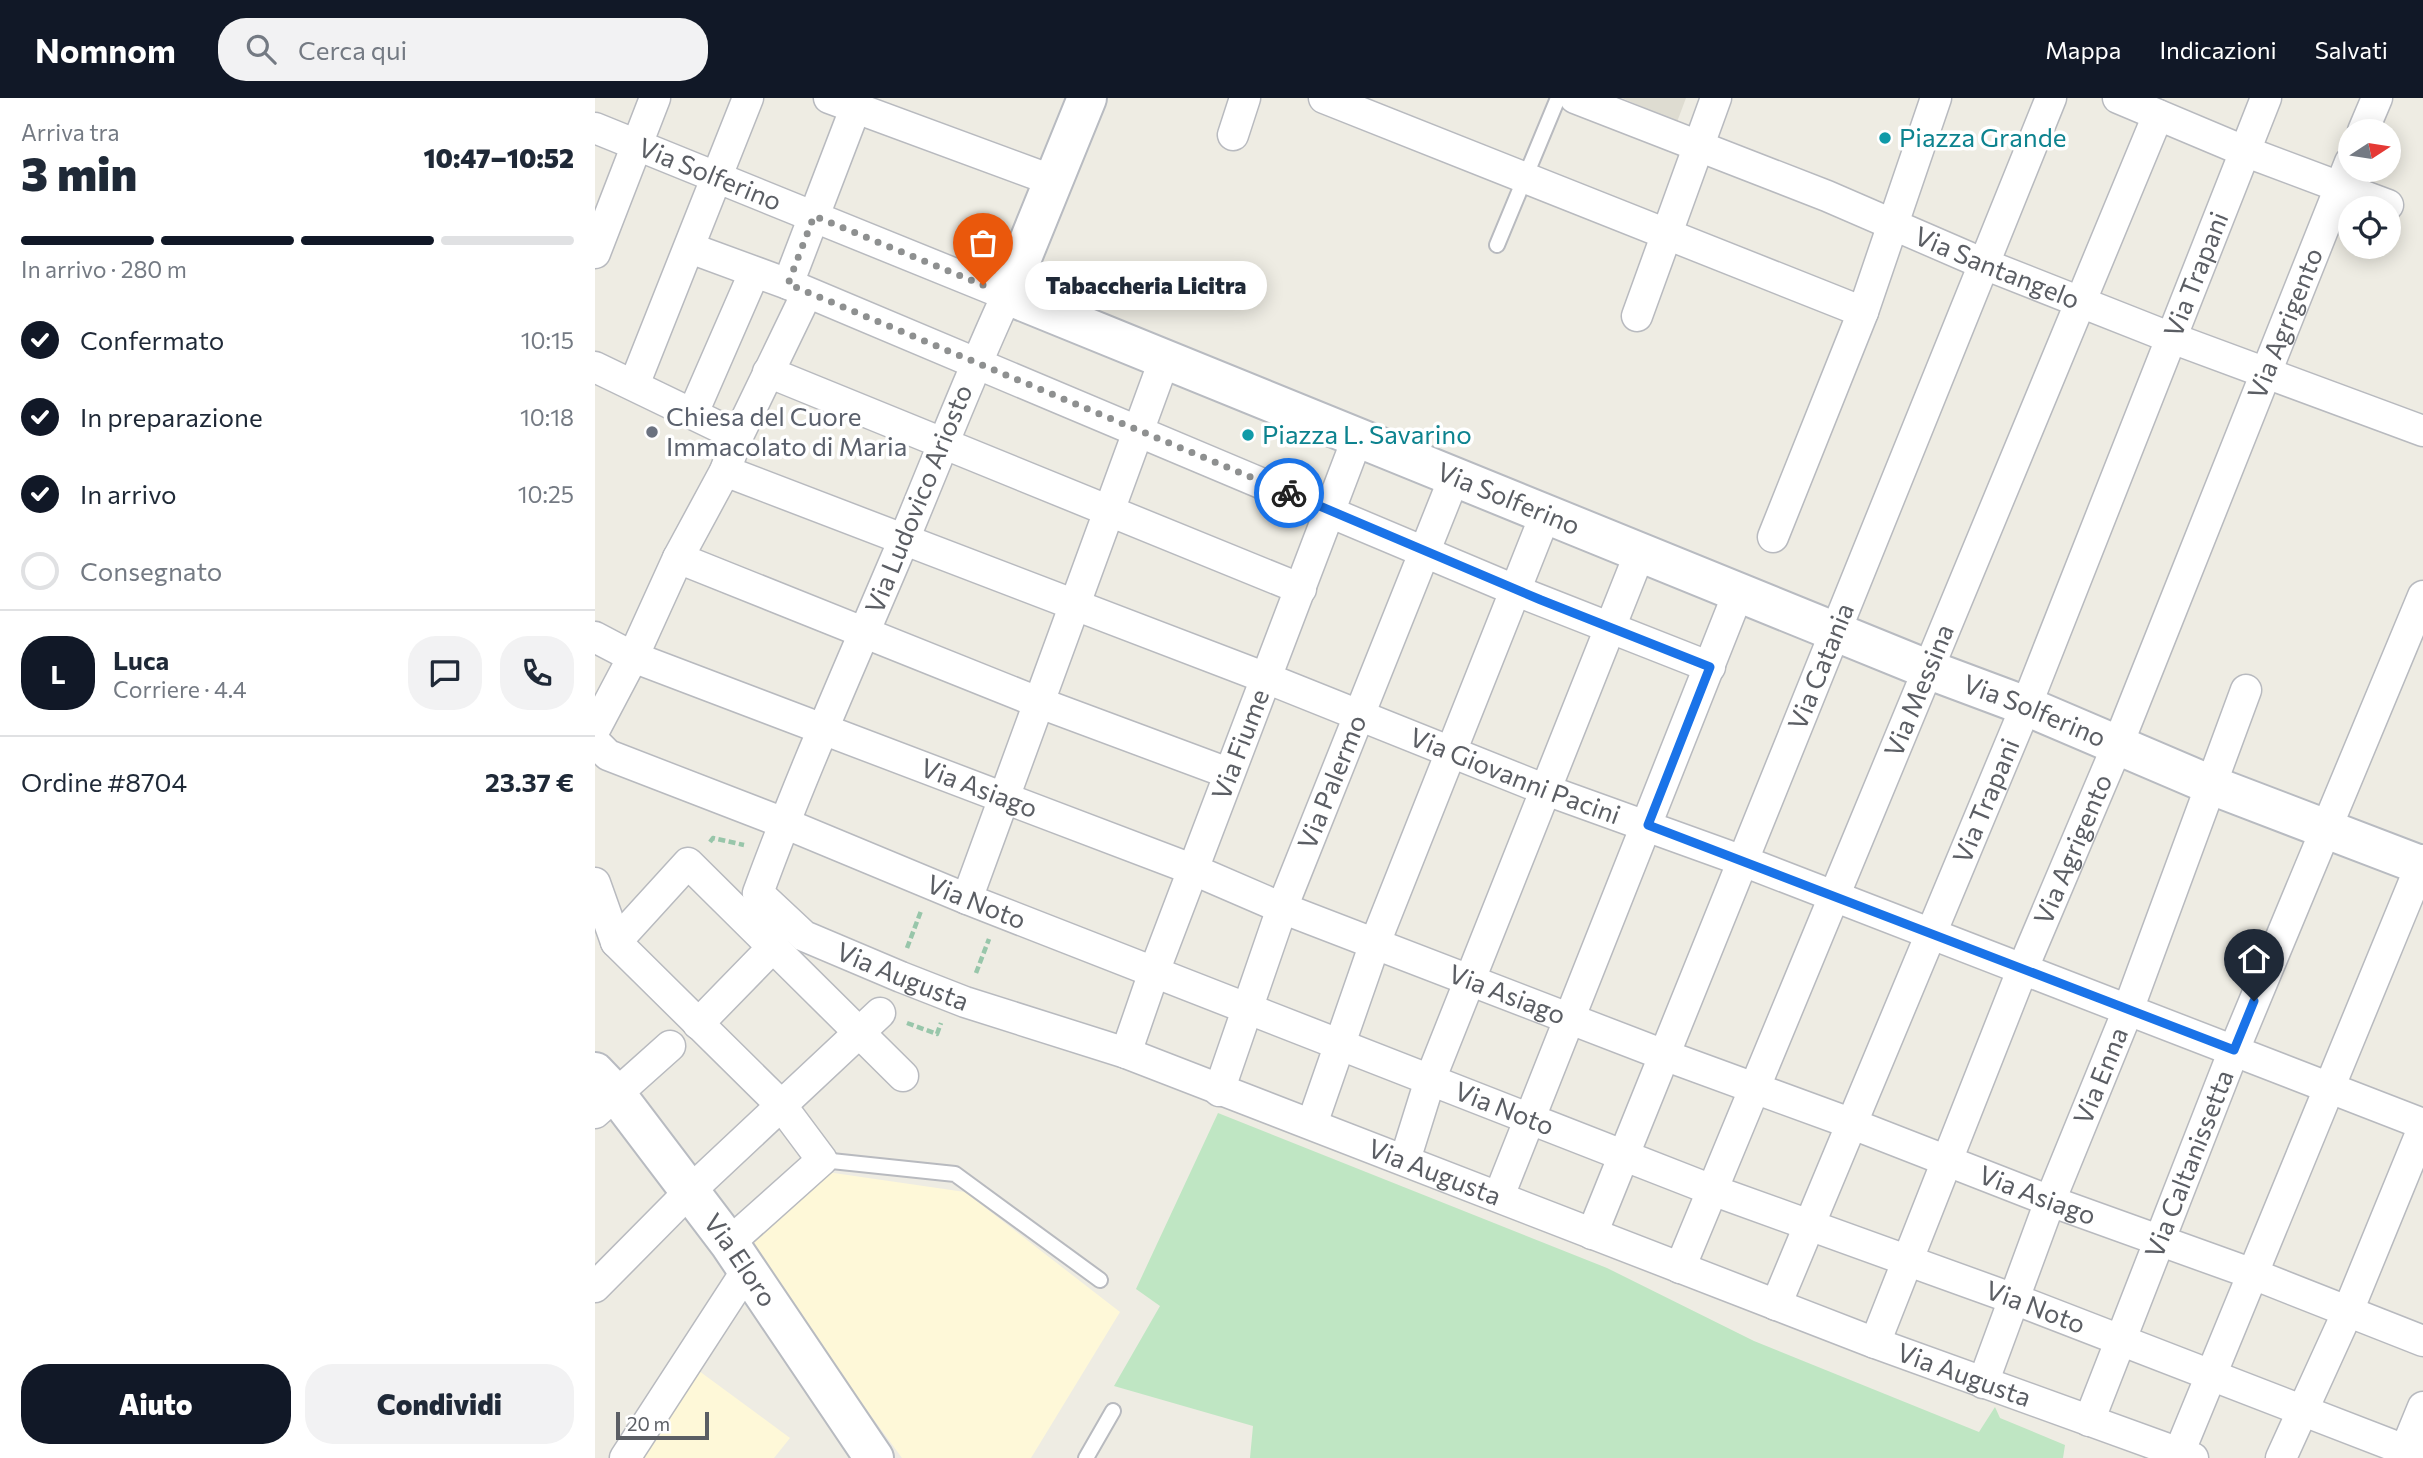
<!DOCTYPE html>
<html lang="it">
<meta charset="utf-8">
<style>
body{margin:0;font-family:Commissioner,sans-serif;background:#f2f2f3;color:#1f2937;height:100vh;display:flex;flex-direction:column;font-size:26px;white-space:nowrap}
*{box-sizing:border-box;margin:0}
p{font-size:23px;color:#747a83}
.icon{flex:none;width:38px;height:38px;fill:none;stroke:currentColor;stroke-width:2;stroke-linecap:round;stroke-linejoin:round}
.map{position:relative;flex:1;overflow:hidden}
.sheet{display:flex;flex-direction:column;background:#fff;width:595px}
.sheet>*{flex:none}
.needle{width:46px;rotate:78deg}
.buttons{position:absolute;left:1743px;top:21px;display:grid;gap:14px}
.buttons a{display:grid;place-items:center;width:63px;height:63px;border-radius:50%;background:#fff;box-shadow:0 4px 18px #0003;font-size:35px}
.scale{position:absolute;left:21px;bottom:18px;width:93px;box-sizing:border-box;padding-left:7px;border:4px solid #5b5e64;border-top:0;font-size:19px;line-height:24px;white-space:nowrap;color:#5b5e64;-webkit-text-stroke:5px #fff;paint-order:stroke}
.pin{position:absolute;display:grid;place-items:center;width:60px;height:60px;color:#fff;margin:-72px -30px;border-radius:50% 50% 50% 0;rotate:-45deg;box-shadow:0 0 7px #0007}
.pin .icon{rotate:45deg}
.courier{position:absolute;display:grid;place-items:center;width:70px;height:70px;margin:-35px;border:5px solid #1a73e8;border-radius:50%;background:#fff;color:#222;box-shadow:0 2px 9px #0007}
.bubble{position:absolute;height:49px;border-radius:24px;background:#fff;box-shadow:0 4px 18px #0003;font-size:23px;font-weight:800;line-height:49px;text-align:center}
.summary em{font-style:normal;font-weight:800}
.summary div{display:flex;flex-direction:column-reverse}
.summary{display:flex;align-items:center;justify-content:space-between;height:119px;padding:0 21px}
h1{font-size:46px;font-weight:800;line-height:52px}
.bar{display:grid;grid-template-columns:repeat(4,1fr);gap:10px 7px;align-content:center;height:84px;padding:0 21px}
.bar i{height:9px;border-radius:5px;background:#e0e1e3}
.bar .on{background:#111827}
.bar p{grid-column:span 4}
.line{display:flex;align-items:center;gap:18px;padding:0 21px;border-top:2px solid #e0e1e3}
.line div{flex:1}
.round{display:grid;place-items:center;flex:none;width:74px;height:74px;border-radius:28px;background:#f2f2f3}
ol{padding:0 21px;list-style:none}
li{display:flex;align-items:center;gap:21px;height:77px}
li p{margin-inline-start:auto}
li .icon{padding:7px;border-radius:50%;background:#111827;color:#fff;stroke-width:4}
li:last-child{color:#747a83}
li i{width:38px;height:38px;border:4px solid #e0e1e3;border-radius:50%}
.action{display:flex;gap:14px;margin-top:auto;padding:14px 21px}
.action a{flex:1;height:80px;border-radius:28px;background:#111827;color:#fff;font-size:28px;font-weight:800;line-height:80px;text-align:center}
.action a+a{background:#f2f2f3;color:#1f2937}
header{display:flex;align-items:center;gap:42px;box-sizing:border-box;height:98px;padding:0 35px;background:#111827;color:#fff}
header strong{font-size:33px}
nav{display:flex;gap:38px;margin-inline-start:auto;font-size:24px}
.search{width:490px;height:63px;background:#f2f2f3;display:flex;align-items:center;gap:18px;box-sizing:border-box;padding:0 24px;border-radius:28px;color:#747a83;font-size:26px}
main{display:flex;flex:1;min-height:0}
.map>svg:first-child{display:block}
.commercial{fill:#fef8d8}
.education{fill:#dedcd1}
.green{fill:#bfe6c3}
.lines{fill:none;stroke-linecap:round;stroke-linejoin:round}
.lane-casing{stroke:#b8babf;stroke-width:18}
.street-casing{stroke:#b8babf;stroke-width:33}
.secondary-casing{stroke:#b8bbc1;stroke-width:42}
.path{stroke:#98c6aa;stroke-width:4.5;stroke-dasharray:7 3.5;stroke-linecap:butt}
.lane{stroke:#fff;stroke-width:14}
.street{stroke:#fff;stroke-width:30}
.secondary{stroke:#fff;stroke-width:38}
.done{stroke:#8e9090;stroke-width:7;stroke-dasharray:0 12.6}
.route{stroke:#1a73e8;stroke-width:9}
.culture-dot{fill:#0f9aa8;stroke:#fff;stroke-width:2.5}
.worship-dot{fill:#6b7280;stroke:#fff;stroke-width:2.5}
.labels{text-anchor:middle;stroke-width:7;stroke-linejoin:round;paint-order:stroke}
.culture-label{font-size:26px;fill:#0d838f;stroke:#fff;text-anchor:start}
.street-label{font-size:26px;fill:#5b5e64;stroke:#fff}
.worship-label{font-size:26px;fill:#5b616d;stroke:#fff;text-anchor:start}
</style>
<header>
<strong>Nomnom</strong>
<div class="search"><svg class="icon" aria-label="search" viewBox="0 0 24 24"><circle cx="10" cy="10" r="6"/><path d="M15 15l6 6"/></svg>Cerca qui</div>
<nav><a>Mappa</a><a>Indicazioni</a><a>Salvati</a></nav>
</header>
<main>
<section class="sheet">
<div class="summary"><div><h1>3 min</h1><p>Arriva tra</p></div><em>10:47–10:52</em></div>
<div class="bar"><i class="on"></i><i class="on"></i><i class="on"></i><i></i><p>In arrivo · 280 m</p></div>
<ol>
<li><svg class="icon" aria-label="check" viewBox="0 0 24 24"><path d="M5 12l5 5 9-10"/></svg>Confermato<p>10:15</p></li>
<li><svg class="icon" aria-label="check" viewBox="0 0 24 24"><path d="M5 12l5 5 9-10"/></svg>In preparazione<p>10:18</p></li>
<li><svg class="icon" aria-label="check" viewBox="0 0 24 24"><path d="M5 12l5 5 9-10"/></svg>In arrivo<p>10:25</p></li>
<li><i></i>Consegnato</li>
</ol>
<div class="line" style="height:126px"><b class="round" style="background:#111827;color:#fff">L</b><div><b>Luca</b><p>Corriere · 4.4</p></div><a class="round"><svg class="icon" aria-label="chat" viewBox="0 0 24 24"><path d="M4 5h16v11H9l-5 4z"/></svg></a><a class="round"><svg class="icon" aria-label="phone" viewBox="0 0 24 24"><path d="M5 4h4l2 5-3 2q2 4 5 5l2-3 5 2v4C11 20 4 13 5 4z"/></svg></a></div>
<div class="line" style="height:91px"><div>Ordine #8704</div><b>23.37 €</b></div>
<div class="action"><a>Aiuto</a><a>Condividi</a></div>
</section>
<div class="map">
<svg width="1828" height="1360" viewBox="0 0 1828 1360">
<rect width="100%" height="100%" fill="#eeece3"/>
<path class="commercial" d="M225 1073 370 1094 525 1214 436 1360H307L150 1146Z
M100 1270 195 1340 179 1360H46Z"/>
<path class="education" d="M1027 0H1091L1082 24Z"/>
<path class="green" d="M623 1015 1012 1170 1159 1243 1384 1334 1400 1309 1405 1320 1470 1347 1468 1360H655L658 1328 519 1288 565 1208 541 1191Z"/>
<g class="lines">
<defs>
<path id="lane" d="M902 147 963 0
M227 1062 360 1076 505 1182
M491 1360 518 1313"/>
<g id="street">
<path d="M234 0 459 83"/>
<path d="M729 0 1268 214"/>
<path id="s1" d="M980 0 1232 98 1389 166 1574 239 1828 333"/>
<path d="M1523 0 1649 53 1793 107"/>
<path id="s2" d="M0 30 412 197C374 279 342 363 307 446 258 562 206 677 163 795L209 838 306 879 370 904 531 955 1280 1245 1598 1360"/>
<path d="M1768 33 1782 0"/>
<path d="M638 37 650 0"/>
<path d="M95 150 193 186 922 493 1115 569"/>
<path d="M0 155 60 0"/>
<path d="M193 186 260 11"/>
<path d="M1042 218 1121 0"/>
<path d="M0 269 143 338"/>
<path d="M173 274 706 491"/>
<path d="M39 287 153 0"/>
<path d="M98 315 159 175"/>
<path id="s3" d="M130 373 671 580 951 692 1148 763 1828 1026"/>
<path d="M1178 439 1268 214 1341 0"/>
<path d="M83 460 445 605 633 675"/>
<path id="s4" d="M0 539 38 559 599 772 687 810 1069 957 1255 1025 1455 1103 1658 1176 1828 1243"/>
<path d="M0 631 38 559 83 460 130 373 143 338 212 195"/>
<path id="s5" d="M0 644 13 657 189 725 372 801 1117 1092 1419 1201 1828 1359"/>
<path d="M0 785 21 844 186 1007 227 1062 134 1145"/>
<path d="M372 801 570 260"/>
<path d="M21 844 93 765 308 978"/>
<path d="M103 926 179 848"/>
<path id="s6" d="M531 955 559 874 762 341"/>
<path id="s7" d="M624 993 687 810 859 380"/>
<path d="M0 1015 75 948"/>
<path d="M717 1026 780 845 951 415"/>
<path d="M810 1062 835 982 1046 452"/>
<path d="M904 1098 1144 493"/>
<path id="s8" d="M997 1136 1456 0"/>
<path id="s9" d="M1085 1170 1563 17"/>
<path d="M0 1189 95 1093 285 915"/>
<path id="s10" d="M1181 1207 1431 608 1671 0"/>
<path id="s11" d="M1280 1245 1428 870 1523 646 1755 64"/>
<path id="s12" d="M1388 1285 1455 1103 1533 912 1651 592"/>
<path id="s13" d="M1494 1323 1639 952 1828 498"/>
<path d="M1584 1355 1828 762"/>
<path d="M30 1360 152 1172"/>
<path d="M1686 1360 1753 1213 1828 1030"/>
<path d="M1807 1360 1828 1309"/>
</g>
<g id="secondary">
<path id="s14" d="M492 0 412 197 1332 571 1431 608 1616 687 1828 768"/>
<path id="s15" d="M0 974 21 996 134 1145 279 1360"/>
</g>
</defs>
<use href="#lane" class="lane-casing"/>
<use href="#street" class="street-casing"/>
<use href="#secondary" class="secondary-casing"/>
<path class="path" d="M115 744 118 740 149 747
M312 850 326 813
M381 875 394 841
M312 925 342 936 346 925"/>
<use href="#lane" class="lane"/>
<use href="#street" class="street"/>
<use href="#secondary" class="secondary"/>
</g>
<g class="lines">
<path class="done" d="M388 187 219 118 193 186 694 395"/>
<path class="route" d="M694 395 946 502 1115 569 1053 727 1639 952 1659 903"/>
</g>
<g class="culture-dot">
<circle cx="1290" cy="40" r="7"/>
<circle cx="653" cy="337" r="7"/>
</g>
<circle class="worship-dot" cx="57" cy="334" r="7"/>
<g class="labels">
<g class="culture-label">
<text x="1304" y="49">Piazza Grande</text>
<text x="667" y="346">Piazza L. Savarino</text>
</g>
<g class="street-label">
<text dy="9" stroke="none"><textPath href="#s2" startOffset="124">Via Solferino</textPath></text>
<text dy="9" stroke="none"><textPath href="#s1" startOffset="455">Via Santangelo</textPath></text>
<text dy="9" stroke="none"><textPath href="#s10" startOffset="1113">Via Trapani</textPath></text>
<text dy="9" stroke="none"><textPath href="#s11" startOffset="1099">Via Agrigento</textPath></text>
<text transform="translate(324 401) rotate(-68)" y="9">Via Ludovico Ariosto</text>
<text dy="9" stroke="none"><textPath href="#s14" startOffset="754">Via Solferino</textPath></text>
<text dy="9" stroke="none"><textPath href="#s8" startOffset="612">Via Catania</textPath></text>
<text dy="9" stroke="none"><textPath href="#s9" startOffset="625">Via Messina</textPath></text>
<text dy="9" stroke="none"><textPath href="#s14" startOffset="1321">Via Solferino</textPath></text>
<text dy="9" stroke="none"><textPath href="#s6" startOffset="329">Via Fiume</textPath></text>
<text dy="9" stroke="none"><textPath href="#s3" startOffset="847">Via Giovanni Pacini</textPath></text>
<text dy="9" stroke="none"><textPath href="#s7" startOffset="329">Via Palermo</textPath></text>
<text dy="9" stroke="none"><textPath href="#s4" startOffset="413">Via Asiago</textPath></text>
<text dy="9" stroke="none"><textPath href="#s10" startOffset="546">Via Trapani</textPath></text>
<text dy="9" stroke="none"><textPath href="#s11" startOffset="532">Via Agrigento</textPath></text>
<text dy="9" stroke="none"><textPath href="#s5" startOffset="415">Via Noto</textPath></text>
<text dy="9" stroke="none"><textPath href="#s2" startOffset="1262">Via Augusta</textPath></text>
<text dy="9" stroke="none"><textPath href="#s4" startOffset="980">Via Asiago</textPath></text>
<text dy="9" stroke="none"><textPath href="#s12" startOffset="329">Via Enna</textPath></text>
<text dy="9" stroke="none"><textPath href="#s5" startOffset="982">Via Noto</textPath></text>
<text dy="9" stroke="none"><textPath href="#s13" startOffset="276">Via Caltanissetta</textPath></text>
<text dy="9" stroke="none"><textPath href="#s2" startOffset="1829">Via Augusta</textPath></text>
<text dy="9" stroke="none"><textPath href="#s4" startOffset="1547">Via Asiago</textPath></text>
<text dy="9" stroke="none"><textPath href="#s15" startOffset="238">Via Eloro</textPath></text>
<text dy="9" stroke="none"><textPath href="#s5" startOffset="1549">Via Noto</textPath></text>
<text dy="9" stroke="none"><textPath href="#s2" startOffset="2396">Via Augusta</textPath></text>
</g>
<g class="worship-label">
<text x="71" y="328">Chiesa del Cuore<tspan x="71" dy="30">Immacolato di Maria</tspan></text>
</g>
</g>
</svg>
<div class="buttons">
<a><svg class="needle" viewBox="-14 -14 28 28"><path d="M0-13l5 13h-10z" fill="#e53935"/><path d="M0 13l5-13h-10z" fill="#747a83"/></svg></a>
<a><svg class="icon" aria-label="locate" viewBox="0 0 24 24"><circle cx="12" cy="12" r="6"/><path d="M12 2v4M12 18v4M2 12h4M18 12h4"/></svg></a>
</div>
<div class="scale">20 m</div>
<div class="pin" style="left:388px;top:187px;background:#ea580c"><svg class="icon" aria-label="bag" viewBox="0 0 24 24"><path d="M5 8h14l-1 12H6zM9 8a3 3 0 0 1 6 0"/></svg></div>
<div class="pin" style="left:1659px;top:903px;background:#1f2937"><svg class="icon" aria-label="home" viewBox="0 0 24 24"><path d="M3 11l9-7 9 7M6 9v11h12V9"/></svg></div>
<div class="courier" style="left:694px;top:395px"><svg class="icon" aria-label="bike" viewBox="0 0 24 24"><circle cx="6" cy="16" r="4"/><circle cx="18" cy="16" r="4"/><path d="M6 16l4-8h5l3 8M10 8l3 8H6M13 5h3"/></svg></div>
<div class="bubble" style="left:430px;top:163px;width:242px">Tabaccheria Licitra</div>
</div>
</main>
